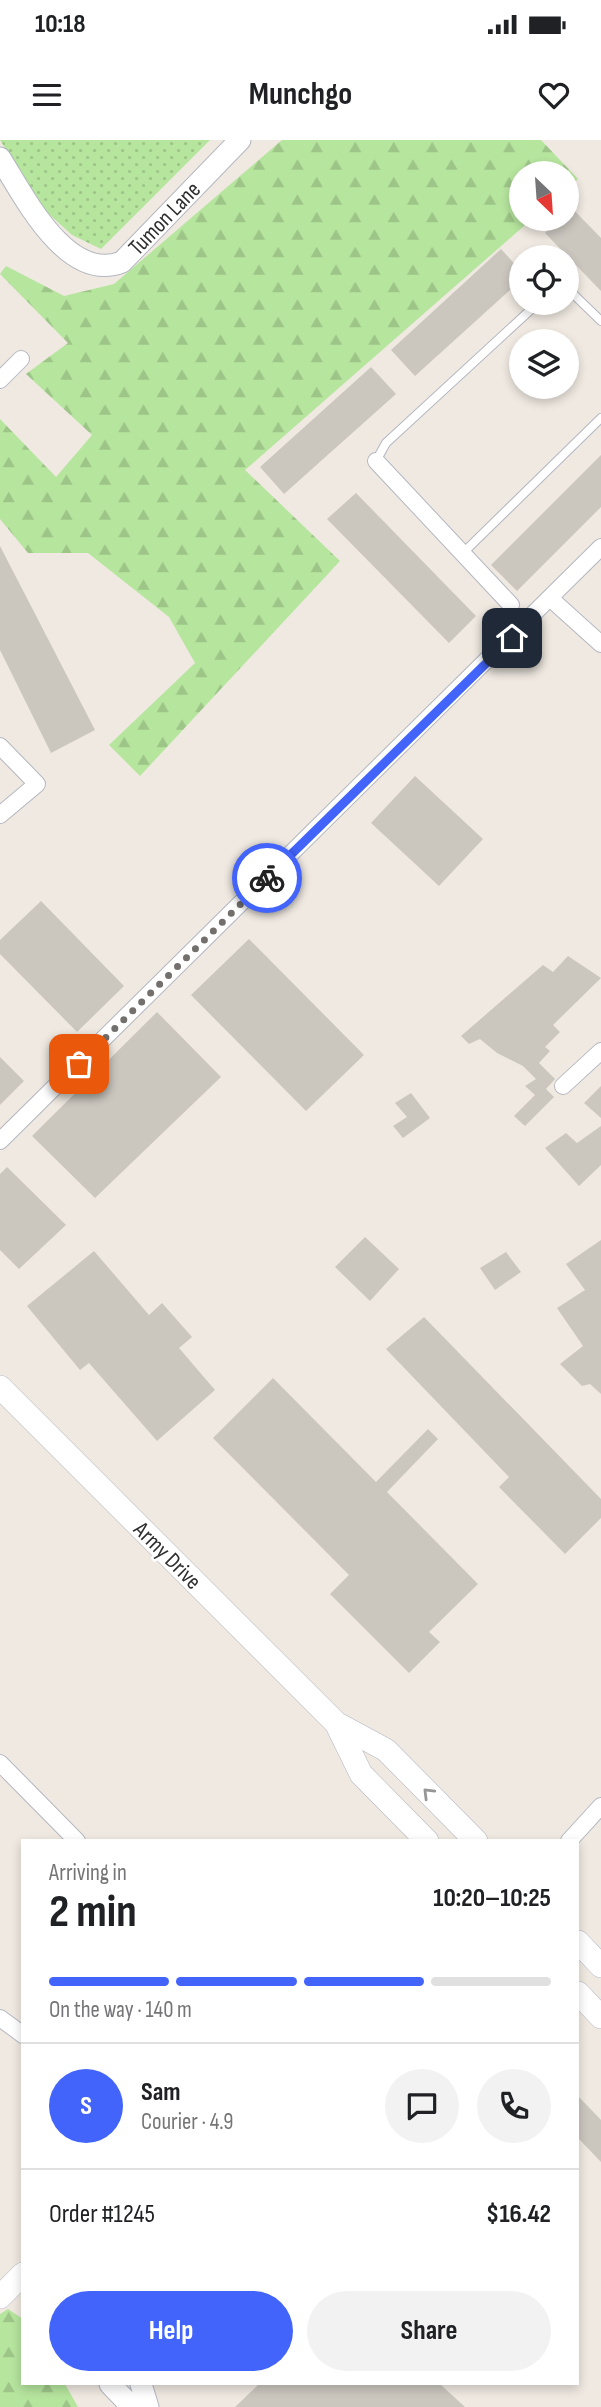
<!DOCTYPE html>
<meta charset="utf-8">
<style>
body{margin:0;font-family:"Sofia Sans Condensed",sans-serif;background:#f2f2f2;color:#202124;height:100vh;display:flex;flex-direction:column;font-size:26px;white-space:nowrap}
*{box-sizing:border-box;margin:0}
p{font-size:23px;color:#757577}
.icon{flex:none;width:38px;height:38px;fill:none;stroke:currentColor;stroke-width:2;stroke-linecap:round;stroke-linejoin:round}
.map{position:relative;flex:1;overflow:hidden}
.drawer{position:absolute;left:21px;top:1699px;width:558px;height:546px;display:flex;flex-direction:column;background:#fff;border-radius:0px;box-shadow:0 4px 10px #0003}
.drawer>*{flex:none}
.needle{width:46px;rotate:155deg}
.tools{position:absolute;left:509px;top:21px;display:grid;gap:14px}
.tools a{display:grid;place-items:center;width:70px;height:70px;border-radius:50%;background:#fff;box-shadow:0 4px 10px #0003;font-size:35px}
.pin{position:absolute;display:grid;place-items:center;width:60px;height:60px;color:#fff;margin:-30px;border-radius:14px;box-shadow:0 4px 10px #0006}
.courier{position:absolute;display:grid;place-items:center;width:70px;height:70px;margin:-35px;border:5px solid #4264fb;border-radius:50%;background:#fff;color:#222;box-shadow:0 2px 9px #0007}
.overview em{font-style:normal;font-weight:700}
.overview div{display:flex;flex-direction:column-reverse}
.overview{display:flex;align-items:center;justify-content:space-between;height:119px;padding:0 28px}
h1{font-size:46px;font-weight:700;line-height:52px}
.bar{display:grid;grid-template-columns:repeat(4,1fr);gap:10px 7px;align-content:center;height:84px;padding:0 28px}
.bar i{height:9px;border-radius:5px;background:#e0e0e0}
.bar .current{background:#4264fb}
.bar p{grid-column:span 4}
.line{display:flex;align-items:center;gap:18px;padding:0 28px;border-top:2px solid #e0e0e0}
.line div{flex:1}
.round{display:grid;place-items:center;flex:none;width:74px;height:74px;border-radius:37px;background:#f2f2f2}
.action{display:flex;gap:14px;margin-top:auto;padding:14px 28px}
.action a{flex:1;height:80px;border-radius:42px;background:#4264fb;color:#fff;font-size:28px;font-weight:700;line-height:80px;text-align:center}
.action a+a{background:#f2f2f2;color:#202124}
.status{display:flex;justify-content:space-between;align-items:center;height:49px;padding:0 35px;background:#fff;direction:ltr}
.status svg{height:19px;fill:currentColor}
header{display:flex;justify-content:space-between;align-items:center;height:91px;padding:0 28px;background:#fff;font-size:32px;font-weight:700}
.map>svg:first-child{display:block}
.grass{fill:url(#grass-dots)}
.forest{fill:url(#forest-firs)}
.building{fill:#cbc7bf}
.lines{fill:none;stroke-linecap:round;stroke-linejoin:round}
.service-casing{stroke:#b4b7c1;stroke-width:10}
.minor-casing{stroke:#b4b7c1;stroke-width:18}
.tertiary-casing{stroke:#b4b7c1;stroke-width:23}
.secondary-casing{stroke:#b4b7c1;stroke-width:24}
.service{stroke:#fff;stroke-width:8}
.minor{stroke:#fff;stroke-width:16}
.tertiary{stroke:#fff;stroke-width:21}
.secondary{stroke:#fff;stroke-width:23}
.oneway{stroke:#969696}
.done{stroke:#726f6d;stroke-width:7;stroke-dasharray:0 12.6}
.route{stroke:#4264fb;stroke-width:9}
.labels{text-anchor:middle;stroke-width:5;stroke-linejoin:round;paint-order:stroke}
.street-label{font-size:23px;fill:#2e2e2e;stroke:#fff}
</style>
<div class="status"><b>10:18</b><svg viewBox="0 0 49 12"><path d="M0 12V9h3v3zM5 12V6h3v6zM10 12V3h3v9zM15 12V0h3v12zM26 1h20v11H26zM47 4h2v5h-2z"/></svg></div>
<header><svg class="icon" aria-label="menu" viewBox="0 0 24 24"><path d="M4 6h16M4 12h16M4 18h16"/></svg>Munchgo<svg class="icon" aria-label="heart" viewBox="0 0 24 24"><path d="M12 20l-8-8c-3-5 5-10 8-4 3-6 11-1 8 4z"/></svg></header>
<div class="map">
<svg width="601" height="2267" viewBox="0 0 601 2267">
<defs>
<pattern id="grass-dots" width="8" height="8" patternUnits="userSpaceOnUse" patternTransform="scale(1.75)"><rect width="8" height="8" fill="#b6e59e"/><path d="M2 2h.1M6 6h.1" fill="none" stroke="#9dc588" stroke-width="1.8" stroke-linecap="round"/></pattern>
<pattern id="forest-firs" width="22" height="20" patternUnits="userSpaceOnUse" patternTransform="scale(1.75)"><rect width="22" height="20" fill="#b6e59e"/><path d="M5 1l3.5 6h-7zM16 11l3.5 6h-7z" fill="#9dc588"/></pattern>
</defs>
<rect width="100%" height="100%" fill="#efe9e1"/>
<path class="grass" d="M0 0H210L101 109 72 95 41 67Z"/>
<path class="forest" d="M282 0H541L578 39 567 48V33H522V79H532L245 330 340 421 140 636 109 605 195 523 169 477 88 413H28L0 379V279L56 337 92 295 26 234 68 203 0 134 6 126 64 156 114 144Z
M8 2169 23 2179V2244H65L78 2267H0V2174Z"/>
<path class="building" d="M567 63 601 98V151L545 93 559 79H567Z
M501 109 522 132V139L415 236 391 210Z
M371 227 396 254 284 354 260 327Z
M601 315V367L517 451 491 425Z
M356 353 476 476 449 503 327 379Z
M0 406 95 590 51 613 0 510Z
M415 636 483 699 439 746 371 683Z
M41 761 124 846 77 892 0 814V800Z
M249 799 364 915 306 971 191 855Z
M568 816 601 838 553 885 560 892 545 907 550 911 539 923 555 939 546 949 554 957 525 986 514 976 535 955 525 946 536 939 523 926 497 913 480 899 469 904 461 896 543 825 553 832Z
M157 872 221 937 95 1058 32 996Z
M0 917 24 941 0 965Z
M601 946V978L584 963Z
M411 953 430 978 403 998 393 986 407 977 395 963Z
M601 986V1025L579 1046 545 1008 566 993 577 1003Z
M7 1027 66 1085 19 1129 0 1110V1034Z
M365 1097 399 1129 370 1161 335 1127Z
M601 1100V1254L590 1244 582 1246 560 1224 583 1206 557 1168 585 1150 566 1124Z
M94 1111 149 1175 162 1163 192 1197 179 1208 215 1250 157 1301 89 1223 80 1230 27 1166Z
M506 1112 521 1132 495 1150 480 1128Z
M424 1177 601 1359V1378L565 1414 499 1347 509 1337 386 1209Z
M273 1238 376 1342 428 1289 438 1299 387 1352 478 1444 429 1492 440 1502 409 1533 330 1454 349 1435 213 1298Z
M578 1956 601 1980V2022L578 1998Z
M259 2244H440L465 2267H235Z"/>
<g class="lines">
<defs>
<path id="service" d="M567 148 601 181
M376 321 386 303 538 163
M463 413 601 278"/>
<path id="minor" d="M0 240 21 219
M376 321 511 465
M551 459 601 504
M0 606 37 644 0 675
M563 946 601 911
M0 1001 601 407
M0 1623 77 1701
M569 1701 601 1666
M0 1878 23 1895"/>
<path id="tertiary" d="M0 18C24 56 67 144 122 122L240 0
M110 2244 132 2267
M141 2244 148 2267"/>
<path id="secondary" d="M0 1247 336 1583 386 1610 476 1701
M336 1583 361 1634 427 1701
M578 1802 601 1826
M578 1853 601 1877
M0 2157 23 2134"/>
</defs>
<use href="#service" class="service-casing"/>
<use href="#minor" class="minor-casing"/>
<use href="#tertiary" class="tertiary-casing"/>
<use href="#secondary" class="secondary-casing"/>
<use href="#service" class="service"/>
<use href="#minor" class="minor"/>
<use href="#tertiary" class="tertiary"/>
<use href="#secondary" class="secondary"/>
</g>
<defs><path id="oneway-chevron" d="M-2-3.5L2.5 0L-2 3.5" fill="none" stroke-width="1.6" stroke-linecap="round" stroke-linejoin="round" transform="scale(1.75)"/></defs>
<use class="oneway" href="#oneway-chevron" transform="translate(428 1653) rotate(-135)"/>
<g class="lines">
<path class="done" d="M79 924 267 738"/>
<path class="route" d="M267 738 512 498"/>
</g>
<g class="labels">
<g class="street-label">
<text transform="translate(164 78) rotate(-46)" y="8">Tumon Lane</text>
<text transform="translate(168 1415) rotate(45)" y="8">Army Drive</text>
</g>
</g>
</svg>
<div class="tools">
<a><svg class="needle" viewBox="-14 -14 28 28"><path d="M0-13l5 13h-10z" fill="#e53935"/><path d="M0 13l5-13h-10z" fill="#757577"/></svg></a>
<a><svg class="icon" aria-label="locate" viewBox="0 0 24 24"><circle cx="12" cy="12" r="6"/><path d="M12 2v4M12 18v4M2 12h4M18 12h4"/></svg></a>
<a><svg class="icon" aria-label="layers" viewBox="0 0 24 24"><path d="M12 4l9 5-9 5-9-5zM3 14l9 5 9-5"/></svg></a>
</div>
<div class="pin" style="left:79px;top:924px;background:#ea580c"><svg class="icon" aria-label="bag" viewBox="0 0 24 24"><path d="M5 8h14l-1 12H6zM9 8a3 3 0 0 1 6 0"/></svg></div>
<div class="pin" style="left:512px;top:498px;background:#1f2937"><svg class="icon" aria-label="home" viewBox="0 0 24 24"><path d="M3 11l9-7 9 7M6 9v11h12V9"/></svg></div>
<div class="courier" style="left:267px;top:738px"><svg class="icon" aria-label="bike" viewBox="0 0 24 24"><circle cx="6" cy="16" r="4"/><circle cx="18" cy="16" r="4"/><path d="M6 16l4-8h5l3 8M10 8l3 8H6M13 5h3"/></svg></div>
<section class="drawer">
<div class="overview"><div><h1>2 min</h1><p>Arriving in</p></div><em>10:20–10:25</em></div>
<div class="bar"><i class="current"></i><i class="current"></i><i class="current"></i><i></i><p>On the way · 140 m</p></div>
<div class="line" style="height:126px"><b class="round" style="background:#4264fb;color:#fff">S</b><div><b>Sam</b><p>Courier · 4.9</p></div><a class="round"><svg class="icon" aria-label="chat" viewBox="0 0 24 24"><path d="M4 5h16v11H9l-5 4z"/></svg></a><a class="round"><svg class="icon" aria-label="phone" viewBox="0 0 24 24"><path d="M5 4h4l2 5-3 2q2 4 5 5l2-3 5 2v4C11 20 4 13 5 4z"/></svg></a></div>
<div class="line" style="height:91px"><div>Order #1245</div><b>$16.42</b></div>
<div class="action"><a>Help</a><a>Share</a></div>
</section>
</div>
